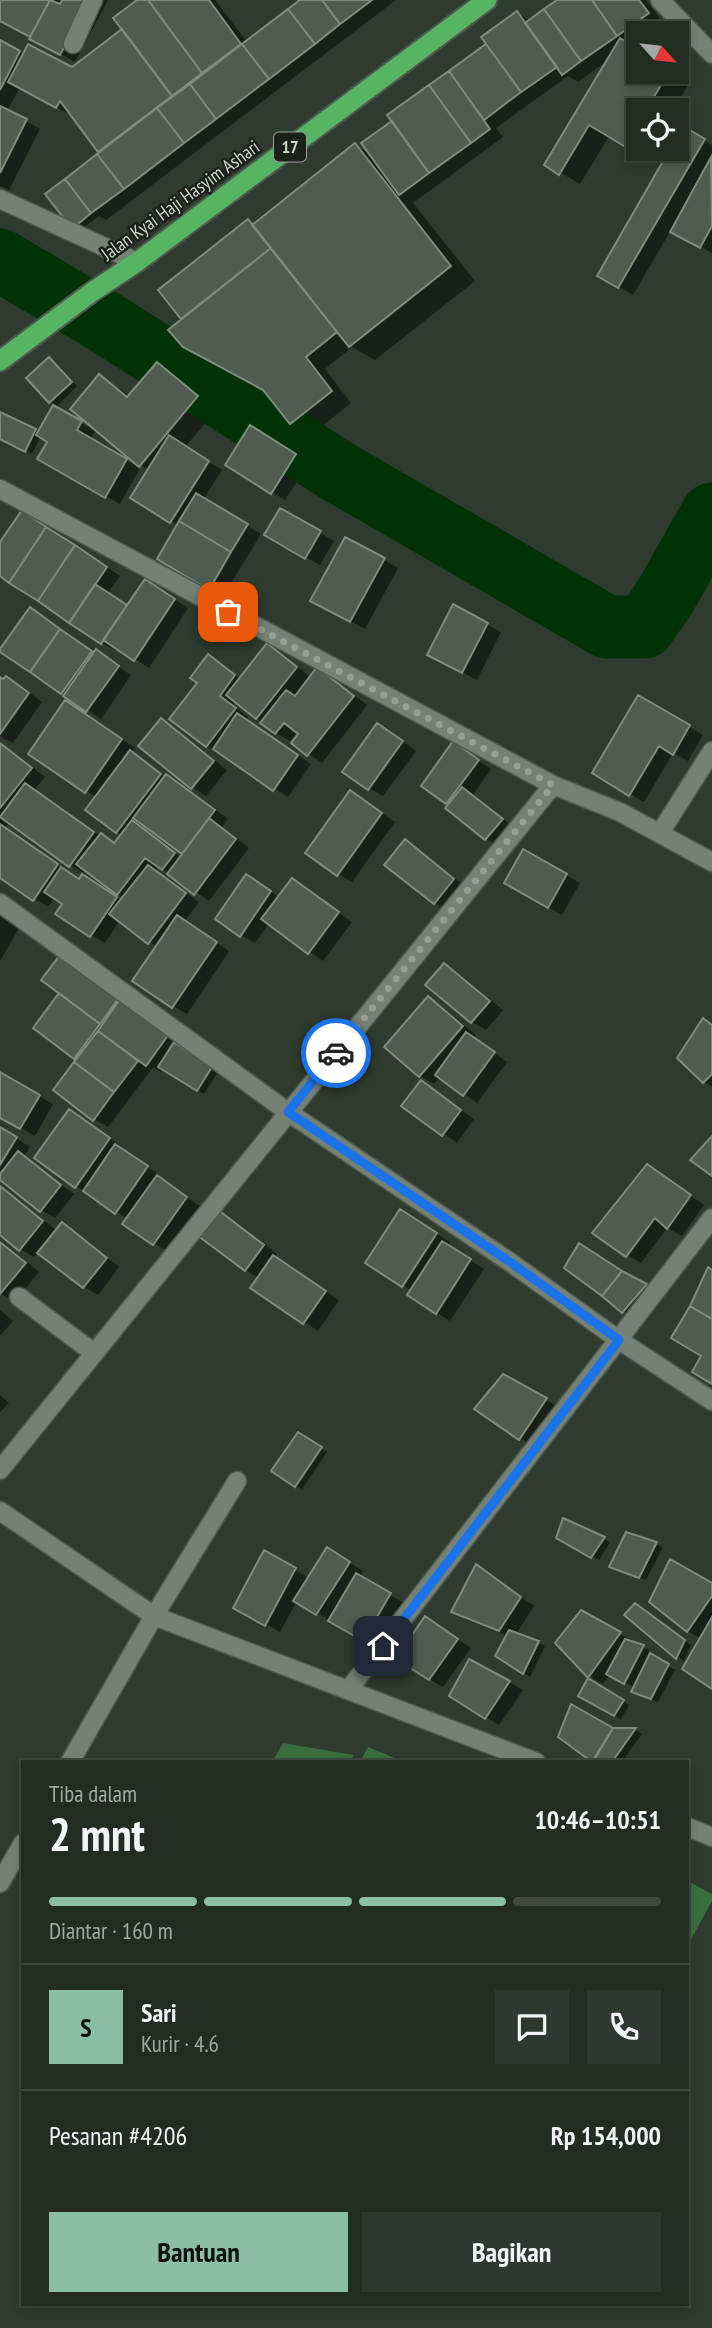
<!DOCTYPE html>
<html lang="id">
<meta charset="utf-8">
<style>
body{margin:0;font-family:"PT Sans Narrow",sans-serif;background:#2f3830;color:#f1f3f6;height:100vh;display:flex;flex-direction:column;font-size:26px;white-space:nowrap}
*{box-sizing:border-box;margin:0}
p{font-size:23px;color:#a3a7a6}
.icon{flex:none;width:38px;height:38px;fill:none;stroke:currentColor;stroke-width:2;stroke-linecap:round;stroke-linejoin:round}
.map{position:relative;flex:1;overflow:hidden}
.details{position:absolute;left:21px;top:1760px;width:668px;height:546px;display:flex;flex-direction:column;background:#232c23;border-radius:0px;box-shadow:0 4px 10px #0003,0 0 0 2px #404841}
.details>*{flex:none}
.needle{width:46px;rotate:117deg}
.tools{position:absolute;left:626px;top:21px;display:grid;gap:14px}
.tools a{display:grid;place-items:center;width:63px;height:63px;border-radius:0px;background:#232c23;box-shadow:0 4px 10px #0003,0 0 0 2px #404841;font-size:35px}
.pin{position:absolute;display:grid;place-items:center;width:60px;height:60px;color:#fff;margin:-30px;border-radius:14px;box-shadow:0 4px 10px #0006}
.courier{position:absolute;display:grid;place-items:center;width:70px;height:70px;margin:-35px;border:5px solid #1a73e8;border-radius:50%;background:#fff;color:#222;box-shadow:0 2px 9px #0007}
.summary em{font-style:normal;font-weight:800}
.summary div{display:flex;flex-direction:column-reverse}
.summary{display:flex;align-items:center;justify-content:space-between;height:119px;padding:0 28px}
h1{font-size:46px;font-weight:800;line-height:52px}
.bar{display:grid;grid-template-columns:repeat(4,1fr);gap:10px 7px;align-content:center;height:84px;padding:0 28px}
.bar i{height:9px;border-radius:5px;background:#404841}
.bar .current{background:#8abfa5}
.bar p{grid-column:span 4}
.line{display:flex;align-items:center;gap:18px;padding:0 28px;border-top:2px solid #404841}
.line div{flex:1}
.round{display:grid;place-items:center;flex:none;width:74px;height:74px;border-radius:0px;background:#2f3830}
.primary-button{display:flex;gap:14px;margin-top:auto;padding:14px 28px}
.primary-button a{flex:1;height:80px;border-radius:0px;background:#8abfa5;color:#111;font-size:28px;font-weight:800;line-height:80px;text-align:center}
.primary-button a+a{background:#2f3830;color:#f1f3f6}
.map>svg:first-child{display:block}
.green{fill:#3a6e3e}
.shadow{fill:#0007;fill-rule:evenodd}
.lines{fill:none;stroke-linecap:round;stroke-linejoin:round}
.river{stroke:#003206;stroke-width:63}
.building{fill:#4f5c4f;stroke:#7e8c7e;stroke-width:2}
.minor-casing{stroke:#4d584e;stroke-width:21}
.tertiary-casing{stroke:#4d584e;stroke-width:21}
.trunk-casing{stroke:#4d584e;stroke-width:23}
.minor{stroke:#748174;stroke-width:18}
.tertiary{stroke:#748174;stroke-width:18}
.trunk{stroke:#57b462;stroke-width:19}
.done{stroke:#96a096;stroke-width:7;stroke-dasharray:0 12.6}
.route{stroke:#1a73e8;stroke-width:9}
.labels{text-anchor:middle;stroke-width:5;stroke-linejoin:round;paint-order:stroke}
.shield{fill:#1b201b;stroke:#989f98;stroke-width:2}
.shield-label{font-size:18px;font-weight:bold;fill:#ced6ce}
.street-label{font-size:19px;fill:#ced6ce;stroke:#1b201b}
</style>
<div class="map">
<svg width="712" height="2328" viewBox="0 0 712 2328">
<rect width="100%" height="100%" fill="#2f3b2f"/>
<path class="green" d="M283 1743 354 1755 350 1762H272Z
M368 1747 404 1762H360Z
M688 1881 712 1894V1901L688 1945Z"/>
<path class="shadow" d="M0 0H108L75 62 0 19Z
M139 0H215L247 42 302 0H396L106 220 99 216 79 231 73 227 102 152 74 117 20 87 7 111 40 129 9 190 0 186V42L24 55 71 68 122 31Z
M560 0H646L662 21 645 33H639V38L629 45 639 72H674L690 82 673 110H639V149H649L645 156 610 135 580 184 546 164 610 59 578 82 568 76 496 128 503 137 413 203 475 281 375 360 352 347 325 369 351 403 312 434 292 423 266 391 182 318 248 221 255 225 355 145 372 155 394 122 390 115 489 45 517 13 531 21Z
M683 128 712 145V253L671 230 633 295 599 275 672 149H677Z
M50 359 56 363 77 386 55 408 95 431 90 439 140 468 120 504 39 459 50 441 41 436 32 454 0 438V414L39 433 55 404 50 402Z
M158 364 177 375 217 409 185 447 222 470 203 500 261 534 223 596 160 558 179 526 132 497 149 471 72 409 100 376 130 396Z
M264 435 309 463 285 500 272 492Z
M281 510 334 541 320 565 266 535Z
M36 520 120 576 108 593 128 606 159 589 188 608 149 668 118 648 116 651 102 643 0 574V545Z
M384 560 398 568 365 629 326 608Z
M454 607 501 632 477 680 443 662Z
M30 609 131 675 101 719 1 650Z
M268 645 282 653 311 678 318 669 332 678 367 705 322 763 293 743 301 733 298 731 290 741 276 733 236 701 233 705 248 717 246 720 311 764 288 797 207 745 172 719 199 682 208 657 241 679Z
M0 677 4 680 6 678 20 686 42 702 13 743 0 736Z
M639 698 703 735 688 761 673 753 644 802 594 773Z
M79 710 135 748 132 753 166 777 180 784 228 819 222 827 249 848 209 901 159 866 155 871 199 902 184 922 229 951 187 1014 173 1006 157 947 120 920 105 943 91 935 64 903 55 897 48 907 0 876V742L45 777 34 790 100 836 116 844 122 835 87 809 96 797 30 754ZM9 822 70 865 84 873 86 870 124 898 122 901 97 884 80 880 70 874 4 829ZM143 823 184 854 182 858 141 828Z
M161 720 175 728 227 770 206 796 192 787Z
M392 733 416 751 383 796 369 788Z
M453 743 491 769 473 795 515 828 500 847 486 839 447 808 450 805 423 786Z
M351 792 395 822 352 882 338 874Z
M405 842 419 850 467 888 449 911 435 903Z
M524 851 580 883 562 915 506 883Z
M293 880 352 922 323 961 269 923 255 943 241 935 260 884 280 898Z
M0 911 22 923 0 961Z
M60 957 184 1041 179 1047 218 1072 204 1094 164 1068 161 1072 153 1067 108 1127 94 1119 78 1059 75 1057 61 993Z
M445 965 458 973 503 1010 486 1030 472 1022Z
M428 998 442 1006 476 1035 473 1038 507 1062 477 1103 440 1077 434 1084 420 1076Z
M712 1025V1086L704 1082 680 1057Z
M0 1074 53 1104 35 1136 0 1116Z
M421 1082 474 1119 457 1143 404 1106Z
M83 1119 123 1148 122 1149 161 1176 159 1179 200 1206 168 1252 125 1224 128 1219 76 1186Z
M0 1128 30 1147 24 1156 74 1194 55 1218 41 1210 0 1177 4 1172 0 1170Z
M648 1166 704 1205 682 1236 667 1228 641 1263 627 1255Z
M0 1185 57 1231 62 1224 76 1232 119 1267 98 1295 84 1287 39 1251 34 1257 20 1249 0 1233Z
M218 1211 232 1219 277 1254 275 1258 339 1300 318 1331 253 1288 259 1278 246 1270Z
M415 1220 450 1242 448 1246 484 1269 450 1321 437 1313 412 1291 367 1263Z
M0 1240 39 1272 14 1302 0 1293Z
M628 1276 652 1289 629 1315 623 1311Z
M0 1310 13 1321 0 1336Z
M503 1376 560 1408 534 1446 520 1438Z
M0 1395 9 1403 0 1412Z
M299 1434 327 1452 302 1489 296 1486Z
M626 1534 663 1547 646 1580 611 1566Z
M558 1537 604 1539 610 1542 599 1560Z
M265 1553 309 1578 341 1557 363 1571 359 1577 404 1603 378 1648 297 1601 280 1632 235 1607Z
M476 1566 534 1606 516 1634 545 1646 530 1677 497 1656 508 1636 467 1620 453 1612Z
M712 1585V1687L701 1639 688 1631 651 1601Z
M642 1609 691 1645 684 1661 626 1614Z
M582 1612 634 1642 633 1643 650 1650 648 1654 675 1670 658 1702 640 1695 633 1692 635 1688 610 1674 603 1684 589 1676Z
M439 1627 471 1648 443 1687 429 1679Z
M589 1680 629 1705 621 1719 580 1696Z
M509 1682 523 1690 499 1725 486 1717Z
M572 1707 612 1730H636L642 1734 622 1762H595L560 1736Z"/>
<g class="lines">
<path class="river" d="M0 260 108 324 337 471 607 627H644L665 597 712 514"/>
</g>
<path class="building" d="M0 0H50L30 37 0 21Z
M50 0 60 4 62 0H90L60 55 29 39Z
M137 0H148L202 73 172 96 113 18Z
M148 0H209L241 44 202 73Z
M300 0H322L340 24 315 44 288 9Z
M322 0H372L340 24Z
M557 0H592L617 36 581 61 544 9Z
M592 0H639L649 13 617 36Z
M288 9 315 44 269 79 242 44Z
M544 9 581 61 562 75 525 23Z
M517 11 557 67 521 92 481 37Z
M122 29 172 96 98 152 60 101 56 108 8 82 28 44 72 67Z
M620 38 639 49V72H669L646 110H639V122L624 146 589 125 559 175 544 165Z
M0 40 20 51 0 90Z
M242 44 269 79 216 119 190 84Z
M486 44 521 92 484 120 449 71Z
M449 71 490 129 471 143 429 85Z
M190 84 216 119 184 143 157 108Z
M429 85 471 143 429 173 387 115Z
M0 106 27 119 0 173Z
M157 108 184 143 124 189 97 154Z
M392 121 429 173 399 195 361 143Z
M683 126 705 139 618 288 597 276 670 149H677V135Z
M355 143 451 266 349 347 252 225Z
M97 154 124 189 91 213 65 179Z
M711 157 712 226 700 248 670 232Z
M65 179 91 213 72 229 45 194Z
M248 219 271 248 181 319 158 290Z
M271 248 337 332 306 357 332 391 290 424 263 390 183 347 168 330Z
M49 357 72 382 49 403 26 378Z
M157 362 198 396 139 467 70 409 99 374 127 397Z
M53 405 82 421 77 430 127 459 105 498 37 459 47 442 36 435Z
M0 412 36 429 25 452 0 439Z
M250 425 296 454 271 494 225 465Z
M169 435 209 461 170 523 130 498Z
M196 493 248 524 231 552 179 521Z
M280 508 321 531 305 559 264 535Z
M22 510 46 527 9 583 0 576V542Z
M179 521 231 552 209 590 157 559Z
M46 527 75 545 38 601 9 583Z
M345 537 385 558 350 622 310 601Z
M75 545 107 567 69 623 38 601Z
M145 579 175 599 134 661 103 640Z
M95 584 127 605 101 644 69 623Z
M453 604 488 623 462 673 427 655Z
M30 607 60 629 30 672 0 652V649Z
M60 629 92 651 61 694 30 672Z
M267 643 297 667 256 719 226 695Z
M96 649 119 666 86 712 63 696Z
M208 654 235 675 220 696 236 708 206 747 169 719 197 683 190 678Z
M317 667 354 696 307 756 291 743 298 734 284 723 275 734 260 723 286 690 295 696Z
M6 676 29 693 0 734V677L3 679Z
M638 695 690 725 673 755 659 746 629 796 592 773Z
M65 700 122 739 85 793 28 754Z
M237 713 298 755 273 791 213 749Z
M161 718 214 761 191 789 138 746Z
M377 723 403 741 368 790 342 772Z
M453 741 479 760 446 804 421 786Z
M0 743 32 768 0 808Z
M130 750 161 774 116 833 85 810Z
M166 774 215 810 182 854 133 818Z
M25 783 94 832 69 867 0 817Z
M462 787 503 819 485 840 445 808Z
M350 790 382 813 337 876 305 853Z
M209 818 236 839 194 895 167 874Z
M132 820 175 853 162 870 145 858 117 895 76 864 101 833 114 843Z
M0 824 58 864 33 901 0 878Z
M405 839 454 879 434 904 384 865Z
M523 849 567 874 548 908 504 883Z
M148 865 186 893 148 944 109 914Z
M61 867 79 879 82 874 117 897 90 937 55 914 62 904 44 892Z
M246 874 271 891 240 937 215 919Z
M292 878 339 912 308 954 261 919Z
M177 915 217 942 172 1008 132 981Z
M60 955 119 998 100 1024 41 980Z
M444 963 490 1001 471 1023 425 985Z
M59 993 100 1024 74 1059 33 1028Z
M122 996 171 1031 146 1066 98 1031Z
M428 996 463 1026 419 1077 384 1047Z
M703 1018 712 1025V1074L703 1083 677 1058Z
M98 1031 138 1061 114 1092 74 1062Z
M466 1032 495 1052 463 1096 435 1075Z
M174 1042 212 1067 197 1091 158 1067Z
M74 1062 114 1092 93 1121 53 1090Z
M0 1072 40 1095 20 1129 0 1118Z
M421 1080 461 1110 442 1136 401 1106Z
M69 1109 110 1138 75 1188 34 1158Z
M0 1127 17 1137 0 1165Z
M712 1136V1176L690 1160Z
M115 1144 148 1166 115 1214 83 1191Z
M18 1151 61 1185 40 1212 0 1180V1174Z
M647 1164 691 1195 667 1229 655 1218 626 1257 592 1233Z
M157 1175 187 1197 153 1245 122 1224Z
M0 1186 43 1221 19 1251 0 1235Z
M217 1209 264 1245 245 1271 197 1235Z
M400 1209 437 1233 402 1287 365 1263Z
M62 1222 107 1258 83 1288 37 1253Z
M442 1241 471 1259 436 1314 407 1295Z
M0 1242 26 1263 0 1294Z
M579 1243 622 1271 602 1296 564 1268Z
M273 1255 326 1291 303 1324 250 1288Z
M708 1267 712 1270V1319L690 1306Z
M622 1271 647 1284 622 1313 602 1296Z
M690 1306 712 1319V1384L692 1372 701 1356 671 1338Z
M503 1374 547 1398 519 1440 474 1409Z
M298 1432 322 1447 295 1487 271 1471Z
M563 1518 605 1537 591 1558 556 1538Z
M626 1532 657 1542 639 1578 609 1567Z
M327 1547 350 1562 316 1615 293 1601Z
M264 1550 296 1568 265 1626 233 1608Z
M670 1559 712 1583V1596L687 1632 649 1602Z
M476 1564 521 1597 499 1631 451 1612Z
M356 1573 391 1593 363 1641 328 1621Z
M635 1603 685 1640 676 1659 624 1615Z
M581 1610 621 1632 588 1678 555 1643Z
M425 1616 458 1639 429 1680 396 1659Z
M712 1617V1689L682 1669Z
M509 1630 539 1641 523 1674 495 1656Z
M625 1639 644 1645 624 1684 606 1674Z
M650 1653 669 1664 651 1699 631 1692Z
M469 1659 510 1681 485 1719 449 1696Z
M588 1678 624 1700 614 1716 578 1696Z
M571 1704 613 1728 592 1762 558 1737Z
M613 1728H636L612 1762H593Z"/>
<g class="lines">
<defs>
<path id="minor" d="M660 0 712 54
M73 44 93 0
M0 199 137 262
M0 489 553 785 620 812 712 862
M660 833 712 751
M0 903 288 1112 510 1262 619 1340 712 1401
M19 1297 94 1353
M0 1470 553 785
M349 1689 712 1218
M70 1762 154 1616 237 1481
M0 1883 23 1843"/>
<path id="tertiary" d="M0 1511 154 1616 536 1762
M688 1827 712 1837"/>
<path id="trunk" d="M0 361 92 292 137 262 487 0"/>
</defs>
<use href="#minor" class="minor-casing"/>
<use href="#tertiary" class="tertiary-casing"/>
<use href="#trunk" class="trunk-casing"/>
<use href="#minor" class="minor"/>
<use href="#tertiary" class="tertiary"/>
<use href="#trunk" class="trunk"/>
</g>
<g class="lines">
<path class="done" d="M228 612 553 785 336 1053"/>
<path class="route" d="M336 1053 288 1112 510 1262 619 1340 383 1646"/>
</g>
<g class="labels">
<rect class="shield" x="274" y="132.5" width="32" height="29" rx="5"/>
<g class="shield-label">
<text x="290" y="153">17</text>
</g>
<g class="street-label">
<text transform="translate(180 200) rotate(-36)" y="7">Jalan Kyai Haji Hasyim Ashari</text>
</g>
</g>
</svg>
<div class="tools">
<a><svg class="needle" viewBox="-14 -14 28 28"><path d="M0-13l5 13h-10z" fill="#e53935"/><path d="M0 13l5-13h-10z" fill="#a3a7a6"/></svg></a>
<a><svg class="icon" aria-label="locate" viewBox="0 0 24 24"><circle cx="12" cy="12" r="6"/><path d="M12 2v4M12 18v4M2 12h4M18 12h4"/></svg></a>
</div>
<div class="pin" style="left:228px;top:612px;background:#ea580c"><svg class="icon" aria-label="bag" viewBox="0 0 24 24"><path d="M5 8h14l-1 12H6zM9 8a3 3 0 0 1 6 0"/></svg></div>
<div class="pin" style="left:383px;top:1646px;background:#1f2937"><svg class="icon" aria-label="home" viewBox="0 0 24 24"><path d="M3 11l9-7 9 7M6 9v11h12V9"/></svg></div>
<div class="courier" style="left:336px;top:1053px"><svg class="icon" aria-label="car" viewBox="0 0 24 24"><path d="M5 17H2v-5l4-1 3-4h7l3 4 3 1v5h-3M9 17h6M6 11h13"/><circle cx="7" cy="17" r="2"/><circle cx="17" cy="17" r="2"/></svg></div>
<section class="details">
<div class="summary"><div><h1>2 mnt</h1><p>Tiba dalam</p></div><em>10:46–10:51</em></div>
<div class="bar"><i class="current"></i><i class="current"></i><i class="current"></i><i></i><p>Diantar · 160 m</p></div>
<div class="line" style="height:126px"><b class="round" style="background:#8abfa5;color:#111">S</b><div><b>Sari</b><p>Kurir · 4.6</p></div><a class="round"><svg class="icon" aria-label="chat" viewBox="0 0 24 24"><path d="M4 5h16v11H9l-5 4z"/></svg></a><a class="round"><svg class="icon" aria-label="phone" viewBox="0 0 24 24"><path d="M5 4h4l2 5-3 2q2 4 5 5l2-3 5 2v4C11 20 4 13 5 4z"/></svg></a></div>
<div class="line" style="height:91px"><div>Pesanan #4206</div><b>Rp 154,000</b></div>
<div class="primary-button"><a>Bantuan</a><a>Bagikan</a></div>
</section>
</div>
